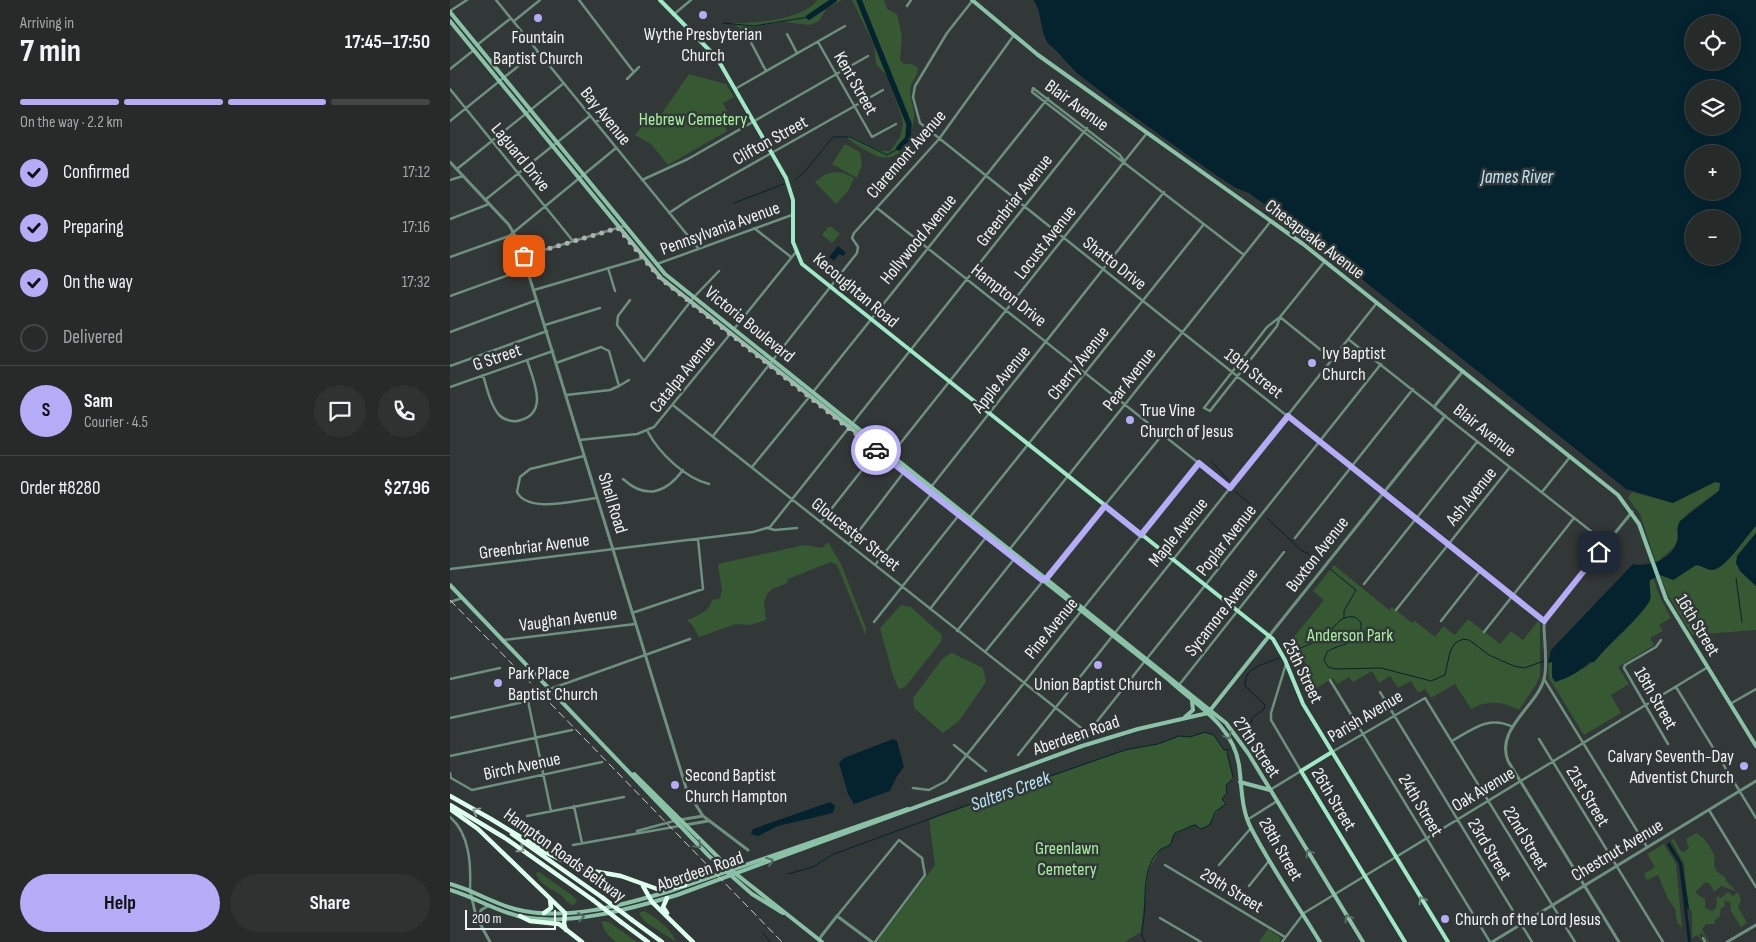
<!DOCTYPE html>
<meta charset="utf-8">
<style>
body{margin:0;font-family:"Sofia Sans Condensed",sans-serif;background:#2e3231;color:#f1f3f6;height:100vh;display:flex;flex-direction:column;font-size:19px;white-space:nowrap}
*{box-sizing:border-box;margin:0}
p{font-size:16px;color:#a4a7a8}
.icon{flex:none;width:28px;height:28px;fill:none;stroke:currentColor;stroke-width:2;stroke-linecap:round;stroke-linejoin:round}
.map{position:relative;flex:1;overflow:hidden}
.drawer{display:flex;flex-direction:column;background:#262a29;width:450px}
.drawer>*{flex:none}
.tools{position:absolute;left:1235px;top:15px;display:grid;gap:10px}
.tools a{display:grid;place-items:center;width:55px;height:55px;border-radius:50%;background:#262a29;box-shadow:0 2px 12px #0003,0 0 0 1px #424646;font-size:25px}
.scale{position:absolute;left:15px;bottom:12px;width:91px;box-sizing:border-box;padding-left:5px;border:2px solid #eff3f2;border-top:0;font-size:14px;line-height:18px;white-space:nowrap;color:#eff3f2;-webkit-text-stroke:4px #323837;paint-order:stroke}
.pin{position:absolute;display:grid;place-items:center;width:42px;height:42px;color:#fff;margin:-21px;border-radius:10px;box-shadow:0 2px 8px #0006}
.courier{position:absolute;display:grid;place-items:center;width:50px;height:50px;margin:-25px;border:4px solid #b5acf8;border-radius:50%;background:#fff;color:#222;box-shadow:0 1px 6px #0007}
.headline em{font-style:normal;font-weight:700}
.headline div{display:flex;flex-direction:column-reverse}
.headline{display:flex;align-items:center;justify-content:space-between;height:85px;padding:0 20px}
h1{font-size:32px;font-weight:700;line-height:38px}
.bar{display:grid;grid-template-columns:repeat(4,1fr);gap:8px 5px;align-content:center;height:60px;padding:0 20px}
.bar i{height:6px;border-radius:4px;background:#424646}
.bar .active{background:#b5acf8}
.bar p{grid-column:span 4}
.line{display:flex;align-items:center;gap:12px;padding:0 20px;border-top:1px solid #424646}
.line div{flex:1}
.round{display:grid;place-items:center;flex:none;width:52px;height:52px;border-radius:26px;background:#2e3231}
ol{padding:0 20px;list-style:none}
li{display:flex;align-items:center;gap:15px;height:55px}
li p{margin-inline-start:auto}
li .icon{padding:5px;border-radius:50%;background:#b5acf8;color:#111;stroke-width:4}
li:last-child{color:#a4a7a8}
li i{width:28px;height:28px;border:2px solid #424646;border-radius:50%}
.action{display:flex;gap:10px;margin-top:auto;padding:10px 20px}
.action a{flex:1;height:58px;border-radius:30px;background:#b5acf8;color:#111;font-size:20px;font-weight:700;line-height:58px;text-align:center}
.action a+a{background:#2e3231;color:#f1f3f6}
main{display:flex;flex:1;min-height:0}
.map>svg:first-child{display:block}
.green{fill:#365832}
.water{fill:#04232f;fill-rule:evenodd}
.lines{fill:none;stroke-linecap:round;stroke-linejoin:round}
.stream{stroke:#04232f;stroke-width:1}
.river{stroke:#04232f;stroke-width:5.5}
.minor{stroke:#6d907f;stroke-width:2.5}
.tertiary{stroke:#6d907f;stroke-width:3}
.secondary{stroke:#8ac2a7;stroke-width:4}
.primary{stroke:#9fe9c6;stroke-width:4}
.motorway{stroke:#dfe;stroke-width:4.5}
.rail{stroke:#cacecd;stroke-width:1;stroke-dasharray:8 4;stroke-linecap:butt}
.motorway-bridge{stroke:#dfe;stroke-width:4.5}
.oneway{stroke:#556f64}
.oneway2{stroke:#889c92}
.oneway3{stroke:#638877}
.done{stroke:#adb2b1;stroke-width:5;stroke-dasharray:0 9}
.route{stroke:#b5acf8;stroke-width:6}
.poi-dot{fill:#b5acf8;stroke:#323837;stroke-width:2}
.labels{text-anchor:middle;stroke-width:5;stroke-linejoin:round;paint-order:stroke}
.poi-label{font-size:18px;fill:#eff3f2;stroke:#323837;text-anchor:start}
.street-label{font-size:18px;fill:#eff3f2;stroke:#323837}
.park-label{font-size:18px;fill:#a6f19d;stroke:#323837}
.water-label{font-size:19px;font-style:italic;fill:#b9e6f9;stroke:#323837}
</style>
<main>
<section class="drawer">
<div class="headline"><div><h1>7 min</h1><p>Arriving in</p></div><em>17:45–17:50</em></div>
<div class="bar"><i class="active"></i><i class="active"></i><i class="active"></i><i></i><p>On the way · 2.2 km</p></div>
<ol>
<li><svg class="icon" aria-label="check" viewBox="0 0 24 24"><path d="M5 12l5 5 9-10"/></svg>Confirmed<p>17:12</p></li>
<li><svg class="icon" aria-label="check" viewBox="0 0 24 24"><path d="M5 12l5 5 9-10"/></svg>Preparing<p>17:16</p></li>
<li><svg class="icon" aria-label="check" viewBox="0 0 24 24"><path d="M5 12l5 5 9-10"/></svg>On the way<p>17:32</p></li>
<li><i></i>Delivered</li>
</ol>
<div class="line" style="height:90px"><b class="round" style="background:#b5acf8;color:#111">S</b><div><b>Sam</b><p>Courier · 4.5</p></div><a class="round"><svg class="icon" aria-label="chat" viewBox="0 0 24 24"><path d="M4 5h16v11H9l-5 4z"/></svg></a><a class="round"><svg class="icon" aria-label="phone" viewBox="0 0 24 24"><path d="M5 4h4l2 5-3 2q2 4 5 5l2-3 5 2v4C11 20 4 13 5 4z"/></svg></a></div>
<div class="line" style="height:65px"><div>Order #8280</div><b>$27.96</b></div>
<div class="action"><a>Help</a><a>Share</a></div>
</section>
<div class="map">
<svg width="1306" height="942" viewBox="0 0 1306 942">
<rect width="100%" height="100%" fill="#323837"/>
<path class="green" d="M367 0H392L377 8 369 21 359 25 334 22 290 29 283 23C303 24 355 19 367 0Z
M402 0H434L437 9 447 14 452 37 450 60 454 64H462L468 68C468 77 460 82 460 92 460 100 464 107 464 115 463 133 455 162 430 157 424 156 403 143 397 138L399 136 431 151H440L450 137 453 124 451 115 438 77 426 64 424 45Z
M239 74 276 84 284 97 273 103 278 112 270 117 277 131 218 165 201 144 185 135 196 121 203 126Z
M395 144 410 152 412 164 407 178 382 164Z
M383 172 394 173 404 178 399 190 387 203H385L365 182 374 175Z
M378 227H382L390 234 382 243 372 235Z
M1265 482 1270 483 1271 489 1238 513 1227 529C1232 547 1216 552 1206 563L1190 514 1178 498 1182 492 1223 503Z
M1306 526V533L1287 556 1290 571 1306 586V630L1242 635 1217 593 1210 575 1225 579 1246 565 1261 570Z
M378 542 391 564 416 628V636L387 565 381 562 338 579 337 583 322 589 317 594 314 602 316 620 300 625 286 624 249 637 243 626 237 620C247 616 259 612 262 600L269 599 272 591 268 564 354 545 372 548Z
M884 565 939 610 942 607 962 623 965 621 985 637 993 626 1005 635 1018 619 1050 644 1061 631 1073 640 1088 621 1090 623V676L1087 683 1069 710C1053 701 1037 700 1021 709L1005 684 981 698 975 689 968 693 961 681 948 688 940 676 929 683 922 671 903 682 899 677 887 684 883 678 865 689 856 674 860 671 852 657 847 658 835 648 874 600 863 591Z
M1203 578 1210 597 1221 618 1209 625 1213 631 1200 638 1204 645 1168 667 1179 684 1161 695 1171 713 1134 735 1099 678 1098 663 1102 662V669H1133L1147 659 1160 643 1178 626 1200 587 1199 582Z
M451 605 461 607 492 635 491 642 455 687 449 689 443 676 430 628Z
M502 653 533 668 536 682 509 721 493 733 464 708 463 698 493 658Z
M754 733 764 735 771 746 777 752 783 776 776 786V794L772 799 776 804C763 809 765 826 750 829L746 824 723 835 720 845 711 849 698 871 691 932 675 942H427L485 865 479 820 675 750 708 744 729 736 740 737Z
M1246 833C1255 837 1261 848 1265 857 1262 867 1266 872 1275 877L1277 882 1286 891 1271 886 1264 892 1260 884 1255 882 1245 893 1255 899V908L1262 911 1266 908 1267 896 1271 898 1278 892 1283 896 1288 892 1291 900 1288 907 1297 923 1291 927 1281 911 1280 902 1274 901 1275 906 1271 908 1270 916 1264 921 1265 924H1256L1252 929 1259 942H1257L1252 933 1249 935 1253 942 1247 935 1242 938V913L1238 905 1234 864 1221 840 1224 839 1231 851 1234 852 1239 848 1236 839Z
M1214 844 1226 864 1232 928 1227 922 1225 909 1218 899 1208 875 1197 880 1194 874 1205 867 1197 854Z
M89 872 123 896 127 901 124 905C117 904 116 899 111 895 101 888 90 886 86 873Z
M138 877 149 880 170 896 169 898H164L138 879Z
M194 911C205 917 223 930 226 942L194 921 189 913Z
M152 921 159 922 187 942H166C160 937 152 930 152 921Z
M818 929 831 938 829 942H809Z"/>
<path class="water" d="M583 0H1306V526C1296 536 1275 571 1261 570 1255 569 1251 565 1246 565L1223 580 1210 575 1200 580C1198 586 1203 595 1199 602 1188 620 1159 643 1144 662H1140C1130 671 1119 678 1105 682L1102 677V662L1098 663 1101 650 1183 564C1199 567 1220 560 1226 544 1230 536 1225 529 1230 521L1269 491 1270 483 1265 482 1223 503 1176 489 855 234 799 193 786 188 764 174C720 142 675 111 632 77 620 68 612 55 600 45 590 37 592 8 583 0ZM1244 24H1281V61H1244ZM1244 89H1281V126H1244ZM1244 154H1281V191H1244ZM1244 219H1281V256H1244Z
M388 246 396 253 393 256 389 254 384 261 379 257Z
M1306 533V586L1290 571 1286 563 1287 556Z
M443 739 447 741 454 767 447 776 440 791 404 804 398 794 389 763 394 758Z
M380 802 385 806 383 813 328 826 308 836 301 834 303 829Z
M1219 842 1232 863 1239 908 1237 910 1241 942H1238L1229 864 1217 845Z"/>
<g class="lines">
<path class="stream" d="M273 23 304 26 359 17
M345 180 356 170 383 137H400L437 155 449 148
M284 203 334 184
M761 461 778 480
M785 491 808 511
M817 518 851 550 872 561
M880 569 906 590 894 611V618
M1286 578 1292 622
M835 655C848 648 865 644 877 634 883 629 889 618 898 617 904 616 908 618 911 623 913 645 889 643 877 652L874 660 878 667 885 669 931 668 981 681 995 675 1000 652 1005 643 1013 639 1019 640 1039 655 1064 666 1074 668 1094 661
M796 740 799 737 802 718 814 709 815 705 795 686C793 666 818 664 831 657
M777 753 783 777
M338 874 363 867 384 854 520 804 675 750 708 744 729 736 740 737 755 732 764 735 774 750H780
M313 933 320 942
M695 942C689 932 693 927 694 917 696 895 692 867 710 850 712 848 717 847 720 845L725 833 744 825 751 829 760 825 765 812 776 804 772 799 777 793 776 785 781 781"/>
<path class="river" d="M409 0 459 124 458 138 449 148
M359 17 384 0"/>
<path class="minor" d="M46 0 248 248
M129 0 183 71
M523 0 497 33 465 86 463 97 470 123 1094 621
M457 6 461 0
M0 11 17 0
M223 15 241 0
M64 21 90 0
M295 31 316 71
M337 34 347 53
M368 42 422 137 446 124
M27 45 61 18
M0 69 24 50
M177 79 189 67
M0 89 123 241
M285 89 395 26
M0 121 87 51
M145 122 153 119 163 125
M674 161 670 155 583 88 582 92 595 102 794 255
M7 169 114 83
M0 180 13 176
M192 180 238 159 418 56
M35 200 140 116
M427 208 780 488
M219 213 240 199 433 90
M0 219 39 204
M304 228 341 257
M74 256 174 226
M0 257 59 236 166 148
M207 264 342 215
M158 268 165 291
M84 290 193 258
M0 296 78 268
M180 300 168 316 167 325 194 361 244 297 269 271
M830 317 827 326 760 411 754 408 817 327 830 317 875 261
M830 317 882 359
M95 325 150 308
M284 329 346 252
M0 332 87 300
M898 339 984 407
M106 363 151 347 159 351 169 386 160 390 116 395
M0 366 97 331
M33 375C37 388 40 404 49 415 54 420 64 423 71 420 99 412 83 379 77 360
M169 386 179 380
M0 387 103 351
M363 392 598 98
M224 406 635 731 641 729 931 364
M995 416 1156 543
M198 432C209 453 235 478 259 484
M263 436 407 253 408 247 402 238 404 233 489 139 564 35
M129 440 187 434 204 427 281 333
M441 455 697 133
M134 456 80 469 70 477 67 492C78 514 126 500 147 498
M302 467 360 396
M173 479C196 500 216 493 233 470
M481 487 714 192
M1092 492 1120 457
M520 517 754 224
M371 522 427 451
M317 528 325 530 347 528
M845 538 963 389
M399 544 454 472
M559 550 821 221
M425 565 482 493
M0 569 303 532 320 527 637 128
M914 584 1027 442
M0 602 12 598
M480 609 537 536
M946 610 1060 467
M182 613 253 589 248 539
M991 621 1031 570
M424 622 509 515
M507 631 565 558
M1034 632 1124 518
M53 640 185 624
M1211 640 1206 647 1175 665 1174 668 1218 744
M535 652 713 434
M0 679 50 668
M1094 679 1197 847
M880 680 1040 942
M729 685 834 552
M1226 687 1306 818
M930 692 1082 942
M78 701 101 811
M1280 704 1306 689
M0 718 78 701 100 689 240 639
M1089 739 1213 942
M1002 741C1023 729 1039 715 1063 727
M504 745 536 771
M882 752 975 698 1125 942
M568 755 926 304
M0 756 122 730
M0 773 1 778 22 790 152 762
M463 788 479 790 496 781 749 463
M820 790 851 771 821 720V713L836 664
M124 806 132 843
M1259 810 1306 887
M77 816 174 797
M0 817C20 834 21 865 20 890
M797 820 827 801
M187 831 224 821
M123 845 229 826
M715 865 835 937
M769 865 801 828
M799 886 819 861
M387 916 449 840 472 858 475 875 425 942
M710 918 751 942
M1253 938 1255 942
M832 942 854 913 1258 667"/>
<path class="tertiary" d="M0 162 59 225 69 243 237 791 253 816 298 850
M819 636 995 416 984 407 1013 371
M229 820 253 816
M235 825 258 821
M20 890 26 916 40 942
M29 919 31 910 38 906
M369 939 387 916 422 942
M1042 942 1306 781
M1169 942 1058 761C1045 729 1087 706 1094 679 1098 665 1094 640 1094 625L1096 618 1182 512
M1277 942 1306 925"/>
<path class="secondary" d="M522 0 588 55 853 244 1168 495 1189 524 1216 599 1306 746
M0 12 215 274 776 723 798 753 913 942
M0 21 211 278 719 680C746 705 783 725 789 765 792 787 791 809 801 828 821 867 847 904 870 942
M0 585 259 856 302 894 333 913
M735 717 743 710 742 701
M184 774 281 870 372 942
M790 782 820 790
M0 884C23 890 42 903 65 909 115 922 173 905 220 891L458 809
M0 890C24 897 44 910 68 916 117 927 180 909 227 895L632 746 688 729 758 713 819 636"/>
<path class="primary" d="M210 0 267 58 336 178 343 200V242L352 264 823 639 835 660 853 704 998 942
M882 752 851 771 955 942"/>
<path class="motorway" d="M0 796 41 819
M0 805 55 838 143 900
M0 809 28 829 112 910 115 913 114 924 116 930
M41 819 97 853 131 869 171 876 210 890 235 885
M62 834 153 898
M193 886 202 902 243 942
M217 898 213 907 217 913
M94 913 101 908 100 899
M70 916 80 921 109 924 132 942
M182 920 212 942
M171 922 198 942"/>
<path class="rail" d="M0 600 332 942"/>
<path class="motorway-bridge" d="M153 898 182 920
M143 900 171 922"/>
</g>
<defs><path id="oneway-chevron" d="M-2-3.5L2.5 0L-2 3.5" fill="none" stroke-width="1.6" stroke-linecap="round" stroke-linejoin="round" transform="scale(1.25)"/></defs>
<g class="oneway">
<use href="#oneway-chevron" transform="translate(778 736) rotate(59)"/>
<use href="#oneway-chevron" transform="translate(248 845) rotate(45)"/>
<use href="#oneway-chevron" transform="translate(859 853) rotate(-121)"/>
<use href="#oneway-chevron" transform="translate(320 861) rotate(-20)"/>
<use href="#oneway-chevron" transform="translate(131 917) rotate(-7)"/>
<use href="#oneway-chevron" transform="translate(898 918) rotate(-121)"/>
</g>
<g class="oneway2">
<use href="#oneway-chevron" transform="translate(26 811) rotate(-151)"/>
<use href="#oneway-chevron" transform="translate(71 849) rotate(34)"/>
</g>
<use class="oneway3" href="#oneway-chevron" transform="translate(972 900) rotate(-121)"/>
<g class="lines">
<path class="done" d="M74 256 168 228 210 278 426 450"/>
<path class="route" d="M426 450 592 580 596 579 655 506 691 535 749 463 780 488 838 416 1094 621 1149 552"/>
</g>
<g class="poi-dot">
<circle cx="253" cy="15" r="5"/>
<circle cx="88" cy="18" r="5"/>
<circle cx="862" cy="363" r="5"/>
<circle cx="680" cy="420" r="5"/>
<circle cx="648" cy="665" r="5"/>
<circle cx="48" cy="683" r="5"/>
<circle cx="1294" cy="766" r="5"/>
<circle cx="225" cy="785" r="5"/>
<circle cx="995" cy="919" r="5"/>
</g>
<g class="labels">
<g class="poi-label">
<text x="253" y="40" text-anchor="middle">Wythe Presbyterian<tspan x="253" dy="21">Church</tspan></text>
<text x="88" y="43" text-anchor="middle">Fountain<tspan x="88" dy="21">Baptist Church</tspan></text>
<text x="872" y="359">Ivy Baptist<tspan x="872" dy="21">Church</tspan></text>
<text x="690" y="416">True Vine<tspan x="690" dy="21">Church of Jesus</tspan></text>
<text x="58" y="679">Park Place<tspan x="58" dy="21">Baptist Church</tspan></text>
<text x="648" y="690" text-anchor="middle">Union Baptist Church</text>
<text x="1284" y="762" text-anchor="end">Calvary Seventh-Day<tspan x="1284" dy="21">Adventist Church</tspan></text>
<text x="235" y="781">Second Baptist<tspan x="235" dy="21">Church Hampton</tspan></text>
<text x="1005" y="925">Church of the Lord Jesus</text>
</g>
<g class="street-label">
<text transform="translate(406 83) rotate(60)" y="6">Kent Street</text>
<text transform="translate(627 105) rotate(36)" y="6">Blair Avenue</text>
<text transform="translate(156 116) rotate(51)" y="6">Bay Avenue</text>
<text transform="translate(320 140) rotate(-29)" y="6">Clifton Street</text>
<text transform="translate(456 154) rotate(-49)" y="6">Claremont Avenue</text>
<text transform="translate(71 157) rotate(51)" y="6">Laguard Drive</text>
<text transform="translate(564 200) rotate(-52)" y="6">Greenbriar Avenue</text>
<text transform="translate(270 228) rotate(-20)" y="6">Pennsylvania Avenue</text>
<text transform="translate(468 239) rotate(-51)" y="6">Hollywood Avenue</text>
<text transform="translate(865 239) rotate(37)" y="6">Chesapeake Avenue</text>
<text transform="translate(595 242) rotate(-52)" y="6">Locust Avenue</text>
<text transform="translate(665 263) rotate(38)" y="6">Shatto Drive</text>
<text transform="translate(406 290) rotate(40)" y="6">Kecoughtan Road</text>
<text transform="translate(559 295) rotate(38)" y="6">Hampton Drive</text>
<text transform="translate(300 324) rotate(39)" y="6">Victoria Boulevard</text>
<text transform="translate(47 357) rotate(-19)" y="6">G Street</text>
<text transform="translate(628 363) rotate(-52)" y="6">Cherry Avenue</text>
<text transform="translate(804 373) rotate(38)" y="6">19th Street</text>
<text transform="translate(232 374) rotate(-51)" y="6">Catalpa Avenue</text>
<text transform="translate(551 379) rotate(-51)" y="6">Apple Avenue</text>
<text transform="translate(679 379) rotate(-52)" y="6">Pear Avenue</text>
<text transform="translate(1035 430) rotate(38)" y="6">Blair Avenue</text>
<text transform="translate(1021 496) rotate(-51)" y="6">Ash Avenue</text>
<text transform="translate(163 503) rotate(73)" y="6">Shell Road</text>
<text transform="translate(728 532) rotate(-51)" y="6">Maple Avenue</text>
<text transform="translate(406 534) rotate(38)" y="6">Gloucester Street</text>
<text transform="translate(776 540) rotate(-52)" y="6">Poplar Avenue</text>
<text transform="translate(84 546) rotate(-7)" y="6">Greenbriar Avenue</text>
<text transform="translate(867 554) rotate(-52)" y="6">Buxton Avenue</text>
<text transform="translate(771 612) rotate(-52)" y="6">Sycamore Avenue</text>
<text transform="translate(118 619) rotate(-7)" y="6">Vaughan Avenue</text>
<text transform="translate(1248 625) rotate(59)" y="6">16th Street</text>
<text transform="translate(601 628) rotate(-51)" y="6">Pine Avenue</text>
<text transform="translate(853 671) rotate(64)" y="6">25th Street</text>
<text transform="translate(1206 698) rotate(60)" y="6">18th Street</text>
<text transform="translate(915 716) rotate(-31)" y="6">Parish Avenue</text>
<text transform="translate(626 735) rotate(-19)" y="6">Aberdeen Road</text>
<text transform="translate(807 747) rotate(56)" y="6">27th Street</text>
<text transform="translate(72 766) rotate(-12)" y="6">Birch Avenue</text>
<text transform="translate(1033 789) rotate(-31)" y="6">Oak Avenue</text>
<text transform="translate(1138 796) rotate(59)" y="6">21st Street</text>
<text transform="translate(884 799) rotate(59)" y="6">26th Street</text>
<text transform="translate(971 805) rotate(59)" y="6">24th Street</text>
<text transform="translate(1076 838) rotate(59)" y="6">22nd Street</text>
<text transform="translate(831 849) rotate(60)" y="6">28th Street</text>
<text transform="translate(1040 849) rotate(59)" y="6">23rd Street</text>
<text transform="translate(1167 850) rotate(-31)" y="6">Chestnut Avenue</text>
<text transform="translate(115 855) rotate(36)" y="6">Hampton Roads Beltway</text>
<text transform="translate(250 871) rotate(-19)" y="6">Aberdeen Road</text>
<text transform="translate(782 890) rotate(31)" y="6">29th Street</text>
</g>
<g class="park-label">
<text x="243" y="125">Hebrew Cemetery</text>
<text x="900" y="641">Anderson Park</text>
<text x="617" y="854">Greenlawn<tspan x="617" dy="21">Cemetery</tspan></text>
</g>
<g class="water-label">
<text x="1067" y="183">James River</text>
<text transform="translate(560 790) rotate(-20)" y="7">Salters Creek</text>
</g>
</g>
</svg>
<div class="tools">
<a><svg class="icon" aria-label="locate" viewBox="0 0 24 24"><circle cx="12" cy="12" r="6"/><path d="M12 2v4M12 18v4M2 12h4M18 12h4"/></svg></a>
<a><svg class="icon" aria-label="layers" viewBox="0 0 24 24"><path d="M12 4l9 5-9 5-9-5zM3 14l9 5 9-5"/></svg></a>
<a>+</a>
<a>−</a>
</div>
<div class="scale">200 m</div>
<div class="pin" style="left:74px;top:256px;background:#ea580c"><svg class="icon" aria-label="bag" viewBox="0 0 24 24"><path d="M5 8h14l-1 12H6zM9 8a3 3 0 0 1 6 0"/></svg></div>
<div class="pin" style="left:1149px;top:552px;background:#1f2937"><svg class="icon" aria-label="home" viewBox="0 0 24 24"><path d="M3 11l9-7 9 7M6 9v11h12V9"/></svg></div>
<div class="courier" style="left:426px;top:450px"><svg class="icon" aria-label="car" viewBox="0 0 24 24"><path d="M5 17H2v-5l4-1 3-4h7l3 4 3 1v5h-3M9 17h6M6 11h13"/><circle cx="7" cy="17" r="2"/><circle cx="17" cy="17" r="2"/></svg></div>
</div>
</main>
